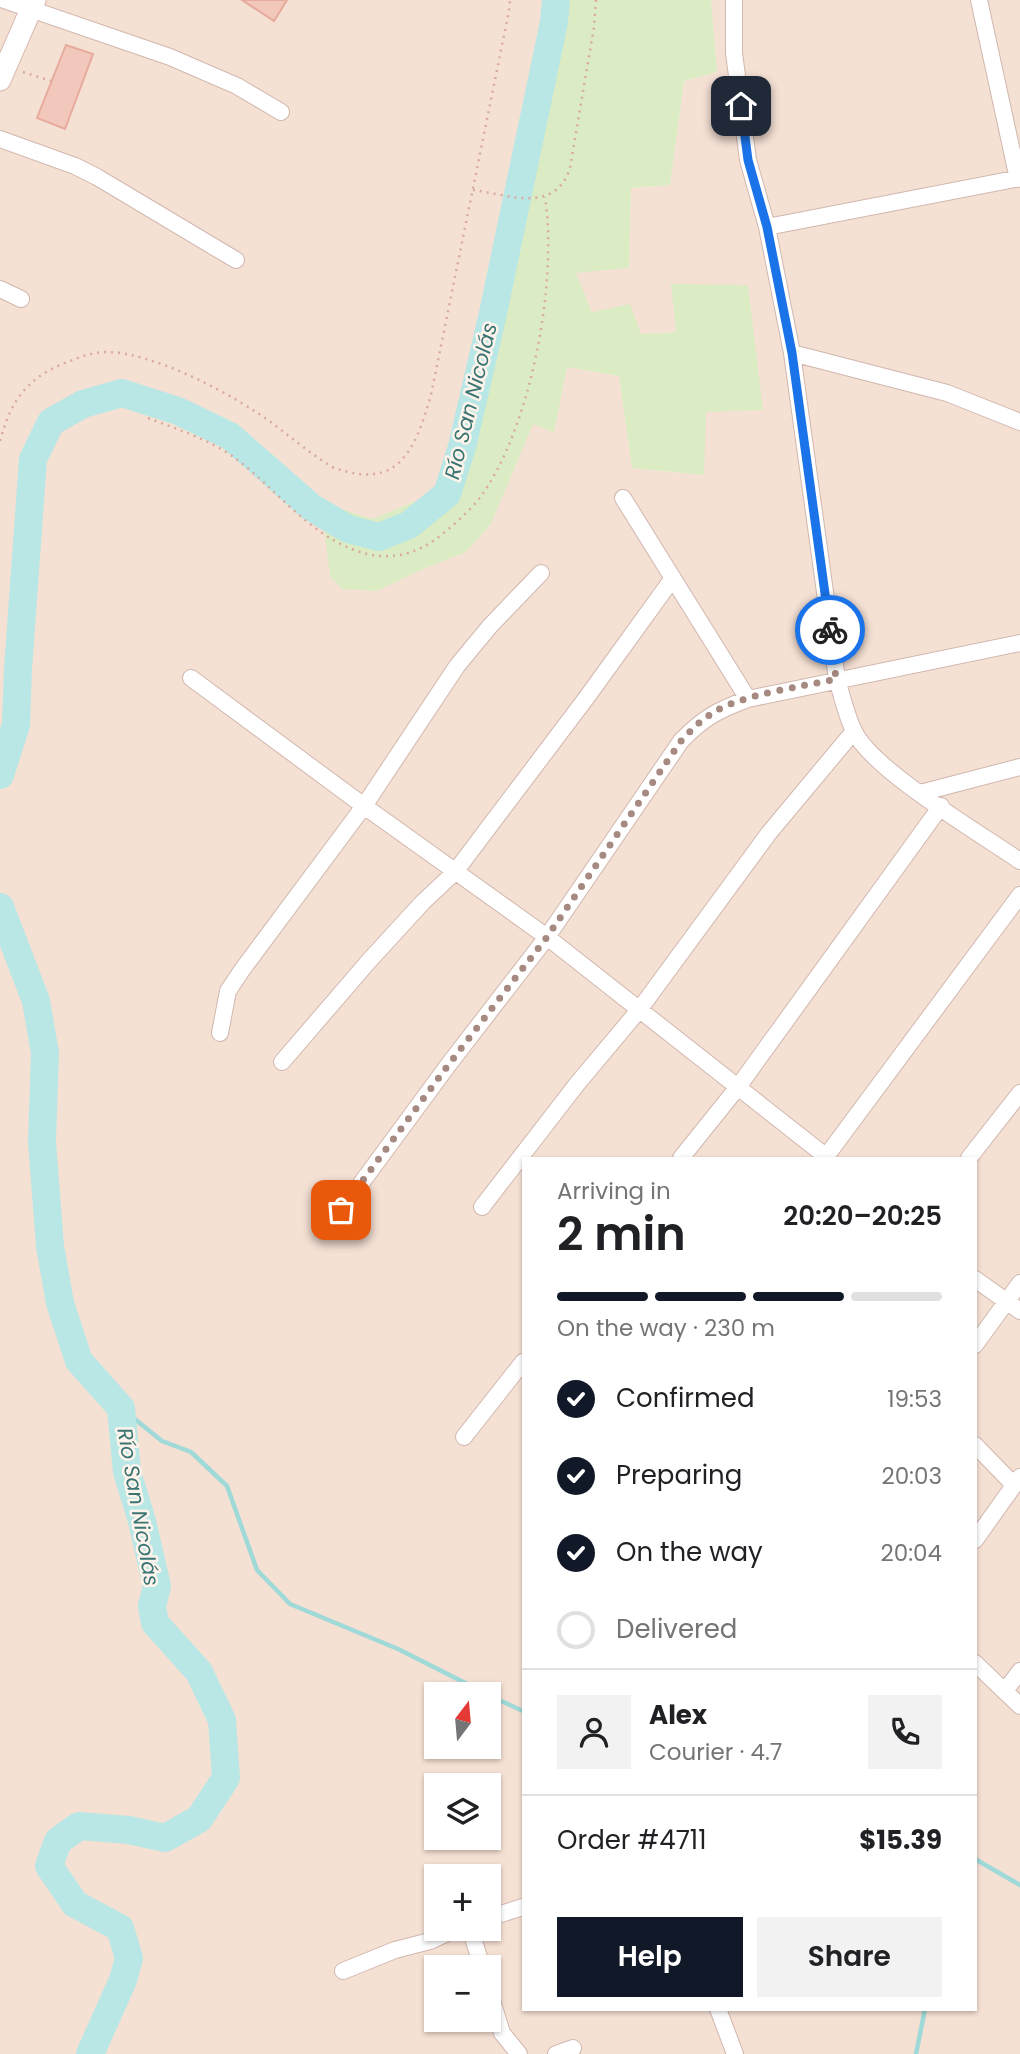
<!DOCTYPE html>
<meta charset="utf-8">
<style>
body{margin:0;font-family:Poppins,sans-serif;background:#f2f2f2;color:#202124;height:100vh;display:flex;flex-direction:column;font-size:26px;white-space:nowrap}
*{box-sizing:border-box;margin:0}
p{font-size:23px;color:#757577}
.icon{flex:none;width:38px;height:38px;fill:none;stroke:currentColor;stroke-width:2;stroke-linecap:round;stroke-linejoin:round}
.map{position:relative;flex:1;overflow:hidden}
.panel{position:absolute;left:522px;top:1157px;width:455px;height:854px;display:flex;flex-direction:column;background:#fff;border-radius:0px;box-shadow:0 2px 5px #0004}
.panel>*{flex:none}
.needle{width:46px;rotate:16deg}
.tools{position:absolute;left:424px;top:1682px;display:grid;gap:14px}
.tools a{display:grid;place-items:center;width:77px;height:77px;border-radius:0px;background:#fff;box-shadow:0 2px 5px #0004;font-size:35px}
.pin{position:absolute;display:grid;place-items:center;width:60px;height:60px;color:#fff;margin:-30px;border-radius:14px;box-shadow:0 4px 10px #0006}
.courier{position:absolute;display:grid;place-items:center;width:70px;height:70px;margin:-35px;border:5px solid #1a73e8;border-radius:50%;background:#fff;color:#222;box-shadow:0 2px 9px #0007}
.head em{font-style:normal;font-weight:600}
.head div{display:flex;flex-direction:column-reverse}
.head{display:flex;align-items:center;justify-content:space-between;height:119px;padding:0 35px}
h1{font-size:46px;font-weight:600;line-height:52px}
.bar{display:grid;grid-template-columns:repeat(4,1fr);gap:10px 7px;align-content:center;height:84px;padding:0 35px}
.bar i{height:9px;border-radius:5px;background:#e0e0e0}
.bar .current{background:#111827}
.bar p{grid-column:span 4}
.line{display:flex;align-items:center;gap:18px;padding:0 35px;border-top:2px solid #e0e0e0}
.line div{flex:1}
.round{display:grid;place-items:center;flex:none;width:74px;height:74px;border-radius:0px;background:#f2f2f2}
ol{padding:0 35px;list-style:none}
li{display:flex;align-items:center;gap:21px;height:77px}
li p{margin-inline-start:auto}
li .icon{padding:7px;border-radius:50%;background:#111827;color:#fff;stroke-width:4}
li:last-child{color:#757577}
li i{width:38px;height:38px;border:4px solid #e0e0e0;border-radius:50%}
.cta{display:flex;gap:14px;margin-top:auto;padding:14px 35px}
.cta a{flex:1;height:80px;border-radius:0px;background:#111827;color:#fff;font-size:28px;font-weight:600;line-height:80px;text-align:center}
.cta a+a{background:#f2f2f2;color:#202124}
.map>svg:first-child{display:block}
.residential{fill:#f5e0d4;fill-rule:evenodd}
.green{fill:#dbebc3}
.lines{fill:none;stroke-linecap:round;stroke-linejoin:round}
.stream{stroke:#9fd9d8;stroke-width:4.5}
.river{stroke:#b9e7e5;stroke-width:28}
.building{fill:#f3c8bc;stroke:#e6ab9c;stroke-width:2}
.street-casing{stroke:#d1b7ae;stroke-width:18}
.secondary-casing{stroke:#d7b8ad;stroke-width:23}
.path{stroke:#d8ab9f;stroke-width:2.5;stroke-dasharray:2 5;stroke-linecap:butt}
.street{stroke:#fff;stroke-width:16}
.secondary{stroke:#fff;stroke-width:21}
.done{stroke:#a68981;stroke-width:7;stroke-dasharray:0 12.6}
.route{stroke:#1a73e8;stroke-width:9}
.labels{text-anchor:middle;stroke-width:5;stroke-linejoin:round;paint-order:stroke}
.water-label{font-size:21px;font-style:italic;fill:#3a7574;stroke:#fff4ec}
</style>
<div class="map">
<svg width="1020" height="2054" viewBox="0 0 1020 2054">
<rect width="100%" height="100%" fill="#fdf0e6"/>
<path class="residential" d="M0 0H553L554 6 505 266 454 485 372 519 321 503 421 570 466 552 491 524 533 423 554 432 567 367 619 376 632 468 704 475 672 284 676 332 641 334 592 312 575 272 629 268 631 188 670 185 684 81 717 72 711 0H1020V2054H0ZM523 1158H975V2009H523ZM436 1694H488V1746H436ZM436 1785H488V1838H436ZM436 1876H488V1928H436ZM436 1967H488V2020H436Z"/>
<path class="green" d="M553 0H711L717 72 684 81 670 185 631 188 629 268 576 273 592 312 630 304 641 334 676 332 671 284 748 285 763 410 706 412 704 475 632 468 619 376 567 367 554 433 533 424 491 524 466 552 421 570 377 591 342 589 330 576 321 502 372 519 454 485 505 266 554 6Z"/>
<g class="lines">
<path class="stream" d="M121 1408 162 1441 191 1452 227 1486 257 1570 290 1604 398 1649 487 1694
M488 1695 523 1711
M975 1859 1020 1885
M916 2054 925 2009"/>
<path class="river" d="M0 775 16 725 18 669 33 459 51 422 83 404 122 393 178 411 230 436 311 507 348 529 379 537 409 525 447 494 462 447 493 313 554 22 556 0
M0 907 36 1001 45 1053 42 1142 50 1246 60 1303 79 1361 121 1408 127 1472 142 1521 157 1586 152 1606 155 1623 199 1672 222 1720 226 1778 199 1819 165 1838 129 1830 79 1826 58 1841 49 1866 75 1904 120 1928 129 1958 123 1980 90 2054"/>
</g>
<path class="building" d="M242 0H287L274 21Z
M66 45 93 54 65 129 37 118Z"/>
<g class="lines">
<defs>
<path id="street" d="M4 0 170 57 237 86 281 112
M734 0V53L748 160 767 227 792 353 837 679C842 696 846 715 854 731 872 770 981 834 1020 861
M979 0 1018 179
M0 139 75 166 97 177 236 260
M767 227 1020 178
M0 289 21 299
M792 353 947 393 1020 422
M623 498 748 699
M191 678 364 806 547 937 828 1158
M920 793 1020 767
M220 1033 228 991 242 970 364 806 457 666 490 626 541 573
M282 1062 368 962 423 902 455 872 587 697 673 578
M681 1158 738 1087 941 806
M825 1158 1020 895
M969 1158 1020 1093
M482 1207 577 1084 639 1010 769 833 854 731
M326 1231 449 1064 547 937 681 741C703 718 718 710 748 699L1020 643
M975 1279 1020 1311
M975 1345 1020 1283
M464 1437 523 1362
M975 1445 1014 1485
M975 1540 1020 1477
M975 1663 1020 1706
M1005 1691 1020 1671
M488 1918 523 1907
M470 1928 482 1967
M343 1971 395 1950 430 1941 458 1928
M488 1988 502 2033 519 2054
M718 2009 735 2054
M556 2054 573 2048"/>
<path id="secondary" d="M0 80 35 0"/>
</defs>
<use href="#street" class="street-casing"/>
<use href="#secondary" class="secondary-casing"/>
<path class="path" d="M23 72 51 81
M473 190C510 195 555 214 570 168L594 27 596 0
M148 418C179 430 212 440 239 461 274 488 309 533 352 549 386 563 417 556 445 532 457 522 469 511 479 499 531 429 558 283 545 197
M0 441C10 404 24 381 60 365 75 359 90 352 106 352 154 352 234 395 272 423 292 438 311 454 332 467 399 492 415 450 431 395L509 11 510 0"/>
<use href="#street" class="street"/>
<use href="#secondary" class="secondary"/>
</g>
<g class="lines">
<path class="done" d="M341 1210 449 1064 547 937 681 741C691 730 701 720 714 712 744 694 801 687 836 679L830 630"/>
<path class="route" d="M741 106 748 160 767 227 792 353 830 630"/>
</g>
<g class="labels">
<g class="water-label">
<text transform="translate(471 401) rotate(-76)" y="7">Río San Nicolás</text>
<text transform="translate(138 1507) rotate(80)" y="7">Río San Nicolás</text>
</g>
</g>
</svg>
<div class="tools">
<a><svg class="needle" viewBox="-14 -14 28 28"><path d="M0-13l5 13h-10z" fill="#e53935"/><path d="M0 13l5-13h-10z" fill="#757577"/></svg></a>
<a><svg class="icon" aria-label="layers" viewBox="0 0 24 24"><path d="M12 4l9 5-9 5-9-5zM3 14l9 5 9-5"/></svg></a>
<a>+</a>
<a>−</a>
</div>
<div class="pin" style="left:341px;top:1210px;background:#ea580c"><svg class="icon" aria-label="bag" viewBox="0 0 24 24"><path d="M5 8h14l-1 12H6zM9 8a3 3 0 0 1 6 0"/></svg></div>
<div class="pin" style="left:741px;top:106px;background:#1f2937"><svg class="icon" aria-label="home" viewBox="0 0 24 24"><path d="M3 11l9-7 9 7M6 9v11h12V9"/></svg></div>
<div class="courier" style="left:830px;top:630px"><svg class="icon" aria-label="bike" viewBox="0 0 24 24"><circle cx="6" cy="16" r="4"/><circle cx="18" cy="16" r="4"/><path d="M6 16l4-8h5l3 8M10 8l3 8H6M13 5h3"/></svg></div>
<section class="panel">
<div class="head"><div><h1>2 min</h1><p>Arriving in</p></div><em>20:20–20:25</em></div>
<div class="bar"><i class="current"></i><i class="current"></i><i class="current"></i><i></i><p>On the way · 230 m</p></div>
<ol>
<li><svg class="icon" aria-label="check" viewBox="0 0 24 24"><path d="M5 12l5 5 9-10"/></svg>Confirmed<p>19:53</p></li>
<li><svg class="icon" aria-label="check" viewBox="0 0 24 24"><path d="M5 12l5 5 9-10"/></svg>Preparing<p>20:03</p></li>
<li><svg class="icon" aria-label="check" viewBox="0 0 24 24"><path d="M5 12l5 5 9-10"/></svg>On the way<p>20:04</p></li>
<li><i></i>Delivered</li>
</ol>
<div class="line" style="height:126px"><a class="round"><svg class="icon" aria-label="person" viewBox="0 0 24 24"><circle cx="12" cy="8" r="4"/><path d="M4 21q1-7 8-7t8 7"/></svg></a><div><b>Alex</b><p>Courier · 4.7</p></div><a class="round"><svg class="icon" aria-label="phone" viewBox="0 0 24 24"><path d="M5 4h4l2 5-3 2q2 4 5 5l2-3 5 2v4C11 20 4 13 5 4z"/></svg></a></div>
<div class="line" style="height:91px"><div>Order #4711</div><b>$15.39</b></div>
<div class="cta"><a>Help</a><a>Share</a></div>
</section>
</div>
